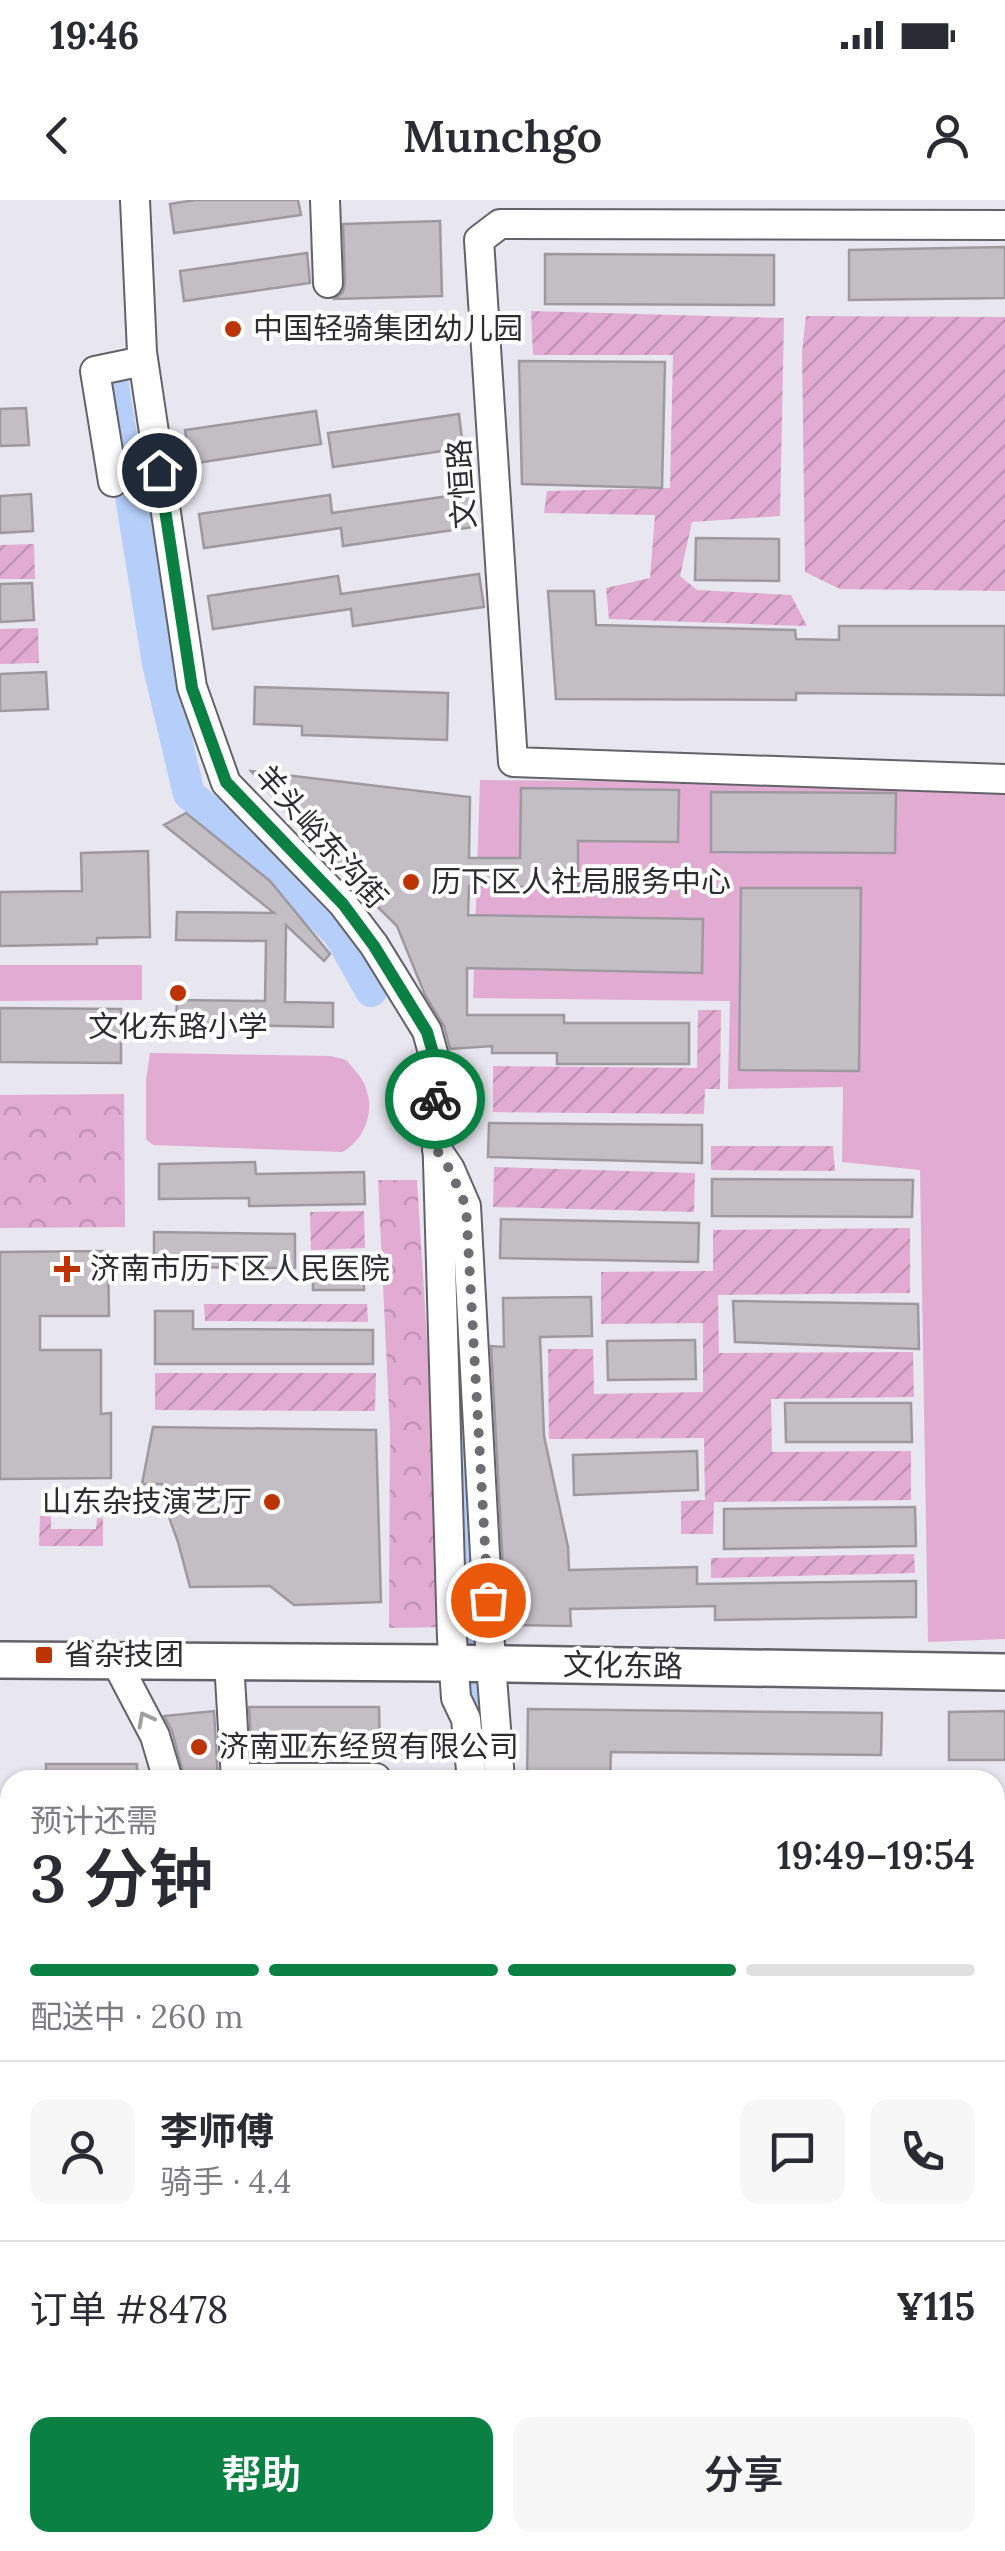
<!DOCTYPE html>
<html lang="zh">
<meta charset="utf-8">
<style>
body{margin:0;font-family:Lora,"Noto Sans SC",serif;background:#f7f7f7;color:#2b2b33;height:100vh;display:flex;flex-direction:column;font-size:38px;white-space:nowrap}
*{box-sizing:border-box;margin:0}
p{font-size:32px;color:#7c7c81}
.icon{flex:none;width:55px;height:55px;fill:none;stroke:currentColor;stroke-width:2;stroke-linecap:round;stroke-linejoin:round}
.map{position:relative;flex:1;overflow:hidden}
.side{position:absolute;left:0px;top:1570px;width:1005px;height:782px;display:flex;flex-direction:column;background:#fff;border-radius:30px 30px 0 0;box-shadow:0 2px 8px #0004}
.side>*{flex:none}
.pin{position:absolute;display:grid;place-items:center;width:85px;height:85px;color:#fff;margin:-42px;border:5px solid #fff;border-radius:50%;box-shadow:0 2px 10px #0007}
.courier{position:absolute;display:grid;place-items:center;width:100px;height:100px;margin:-50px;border:8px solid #0b8043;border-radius:50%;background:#fff;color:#222;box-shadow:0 2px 12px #0007}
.head em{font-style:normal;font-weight:600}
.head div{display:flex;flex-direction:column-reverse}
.head{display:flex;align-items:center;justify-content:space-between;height:170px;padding:0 30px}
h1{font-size:65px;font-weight:600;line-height:75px}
.bar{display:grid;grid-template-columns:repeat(4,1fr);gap:15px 10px;align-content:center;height:120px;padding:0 30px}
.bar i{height:12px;border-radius:8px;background:#e1e1e2}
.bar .selected{background:#0b8043}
.bar p{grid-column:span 4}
.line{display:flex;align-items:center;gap:25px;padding:0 30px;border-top:2px solid #e1e1e2}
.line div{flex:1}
.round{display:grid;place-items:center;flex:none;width:105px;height:105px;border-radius:20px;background:#f7f7f7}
.action{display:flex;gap:20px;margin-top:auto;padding:20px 30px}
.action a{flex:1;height:115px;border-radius:20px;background:#0b8043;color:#fff;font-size:40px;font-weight:600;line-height:115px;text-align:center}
.action a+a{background:#f7f7f7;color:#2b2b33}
.status{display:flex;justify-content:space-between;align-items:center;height:70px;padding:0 50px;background:#fff;direction:ltr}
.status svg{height:28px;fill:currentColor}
header{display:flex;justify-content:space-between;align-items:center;height:130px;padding:0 30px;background:#fff;font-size:45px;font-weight:600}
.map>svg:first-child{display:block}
.park{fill:url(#park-crowns)}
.garden{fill:url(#garden-furrows)}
.pitch{fill:#e2abd1}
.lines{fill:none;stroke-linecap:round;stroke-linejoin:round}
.river{stroke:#b5cefa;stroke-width:32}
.building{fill:#c3bec4;stroke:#9e999f;stroke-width:2.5}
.minor-casing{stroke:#646269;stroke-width:32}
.major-casing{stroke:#646269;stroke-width:40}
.minor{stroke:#fff;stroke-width:28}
.major{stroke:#fff;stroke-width:35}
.oneway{stroke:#a0a0a1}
.done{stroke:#6e6d72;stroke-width:10;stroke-dasharray:0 18}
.route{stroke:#0b8043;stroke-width:12}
.poi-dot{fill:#bd3403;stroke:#fff;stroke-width:4}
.labels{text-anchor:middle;stroke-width:8;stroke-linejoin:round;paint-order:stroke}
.poi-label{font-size:30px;fill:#2d2c2f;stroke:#fff;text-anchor:start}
.street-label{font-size:30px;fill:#2d2c2f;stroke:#fff}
</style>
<div class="status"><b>19:46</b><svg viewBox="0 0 49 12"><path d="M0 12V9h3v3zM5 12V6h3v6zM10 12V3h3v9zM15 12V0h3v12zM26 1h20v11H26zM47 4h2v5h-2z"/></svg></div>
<header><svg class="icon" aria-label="back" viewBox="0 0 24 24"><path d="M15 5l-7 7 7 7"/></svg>Munchgo<svg class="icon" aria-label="person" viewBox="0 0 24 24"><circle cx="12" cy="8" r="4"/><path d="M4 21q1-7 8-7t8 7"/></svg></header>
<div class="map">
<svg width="1005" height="2351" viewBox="0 0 1005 2351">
<defs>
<pattern id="park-crowns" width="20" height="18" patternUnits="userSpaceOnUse" patternTransform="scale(2.5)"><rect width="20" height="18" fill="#e2abd1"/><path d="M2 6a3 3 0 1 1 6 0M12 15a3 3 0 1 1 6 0" fill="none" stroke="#c293b4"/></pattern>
<pattern id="garden-furrows" width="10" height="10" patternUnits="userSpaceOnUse" patternTransform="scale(2.5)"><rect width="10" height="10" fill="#e2abd1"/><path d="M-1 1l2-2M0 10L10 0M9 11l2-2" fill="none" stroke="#c293b4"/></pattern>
</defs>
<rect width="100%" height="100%" fill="#e8e6ee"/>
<path class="park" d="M124 894 125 1027 0 1028V895Z
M378 980H417L445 1427 389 1428 390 1232Z"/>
<path class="garden" d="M531 111 784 118 780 316 692 322 680 376 697 390 791 395 807 426 609 419 606 388 650 378 655 315 544 313 547 291 670 288 673 155H533Z
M806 116 1005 117V391L840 389 805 372 802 152Z
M34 344 35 379H0V345Z
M38 428 39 463 0 464V429Z
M698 810H721L720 889H705L704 914 493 912V866L697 868Z
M711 946H833L835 971 711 970Z
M494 967 695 973 694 1012 493 1007Z
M364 1011 365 1048 311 1050 310 1012Z
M910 1028V1093L718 1095 719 1153 913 1152 914 1197 771 1199 772 1252 911 1251V1300L714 1302 713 1334H681V1301L705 1300 704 1238 549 1239 548 1149H593L594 1194 703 1192V1123L601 1124V1072L713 1071V1030Z
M204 1104H367L368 1122 205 1121Z
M155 1173H376L375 1211 155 1210Z
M40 1316H51V1329H96L97 1318H103V1346H39Z
M914 1354 915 1373 711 1378V1358Z
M995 1619H1005V1723H995Z
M995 1817H1005V2071H995Z"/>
<path class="pitch" d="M480 580 1005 585V1439L928 1442 920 970 842 962 843 887 728 889 730 801 473 798Z
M0 765H142V800L0 801Z
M150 853 331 856C337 858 343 858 347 861 348 862 357 873 358 874 378 899 370 937 342 952L153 945 146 939V880Z
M995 2281H1005V2351H643L646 2342H995Z"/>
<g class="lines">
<path class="river" d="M112 179 158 463 189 594 270 664 339 734 371 791
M457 1160 475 1541
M270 2342V2351"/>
</g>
<path class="building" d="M195 0H298L301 15 174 33 170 4Z
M440 21 442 96 335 99 343 92 345 83 343 24Z
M1005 47V98L849 100V50Z
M307 53 310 83 184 101 180 71Z
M545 54 774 55V105L545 104Z
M519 161 665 162 662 288 522 284Z
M26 208 29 245 0 246V209Z
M316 211 321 244 190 264 185 230Z
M459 214 463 248 333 267 328 233Z
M469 293 474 327 343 346 341 328 204 348 199 314 330 295 332 313Z
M31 294 33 331 0 333V296Z
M696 338 779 339V381L695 380Z
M479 374 484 407 353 426 351 409 213 429 208 396 338 376 341 394Z
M32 383 34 420 0 422V384Z
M548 391H594L596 425 795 430 796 439 839 440V426H1005V495L796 493V500L556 499Z
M46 472 48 509 0 511V474Z
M255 487 448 493 447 540 302 535V526L254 524Z
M251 571 470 597 469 658H520L521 588 679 590 678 642 578 641V688L469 686 468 715 703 719 702 773 467 768V815H564V823H689V864H557V853H492V846L450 849 444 826 425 795 397 726 308 638Z
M711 592 896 593 895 653 711 652Z
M186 613 270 681 330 754 324 761 286 725 285 802 333 803V827L176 824 177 800 265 801 266 741 176 740 177 712 274 713 164 625Z
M148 651 150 737 97 738V744L0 746V692L82 691 81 653Z
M741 688H861L859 871 739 870Z
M0 808 121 809V863L0 862Z
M489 923 702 925V963L488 957Z
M255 962 256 974 364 972 365 1004 249 1006V998L159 999V964Z
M712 979 913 980 912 1017 712 1016Z
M501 1019 699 1023 698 1062 500 1058Z
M154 1032 295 1034V1068L154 1067Z
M108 1051 109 1116H40V1150H101V1214L111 1213V1278L0 1279V1052Z
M313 1061H363L364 1090H313Z
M591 1097 592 1136 540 1137 544 1236 568 1347 569 1370 697 1367V1384L916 1381V1417L715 1420V1406L570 1409 571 1426 506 1425 491 1146 504 1147 503 1098Z
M733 1101 918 1104 919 1149 735 1142Z
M155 1111H193V1129L373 1130V1164H155Z
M695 1140 696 1179 608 1180 607 1141Z
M785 1203H911L912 1242H786Z
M153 1227 376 1230 381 1402 294 1405 270 1386 190 1387 178 1342 170 1320 162 1284H142Z
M697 1251 698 1290 574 1295 573 1255Z
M915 1307 916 1346 724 1349V1309Z
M249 1507H379L380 1555H252Z
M528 1509 882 1513 881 1555 611 1552 610 1580H527Z
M214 1511 218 1580H185L172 1531 164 1516Z
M1005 1511V1560H949V1512Z
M46 1564H137V1580H46Z"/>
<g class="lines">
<defs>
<path id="minor" d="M135 0 142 152 192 487 226 583 343 704 374 745 427 831 435 860 452 1438 456 1498 466 1519 472 1580
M325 0 328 83
M1005 25 500 24 479 40 513 562 1005 579
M113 282 95 171 143 161
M437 950 450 969 466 1006 491 1464 500 1580
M115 1460 155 1536 168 1580
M229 1461 236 1580
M236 1578H376
M0 1966H10
M0 2061 10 2062
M0 2223H10
M255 2342V2351
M284 2342 285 2351
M479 2342 480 2351
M538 2342 539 2351
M571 2342V2351"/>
<path id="major" d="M0 1460 443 1463 1005 1472"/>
</defs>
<use href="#minor" class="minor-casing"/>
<use href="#major" class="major-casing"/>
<use href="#minor" class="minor"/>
<use href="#major" class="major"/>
</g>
<defs><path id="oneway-chevron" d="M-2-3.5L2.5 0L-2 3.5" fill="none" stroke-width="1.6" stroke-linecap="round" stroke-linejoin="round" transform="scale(2.5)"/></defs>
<use class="oneway" href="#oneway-chevron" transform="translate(145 1519) rotate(-118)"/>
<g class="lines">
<path class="done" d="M435 899 436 949 450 970 466 1006 488 1400"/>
<path class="route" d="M159 270 192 488 226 582 343 704 374 746 427 832 435 860V899"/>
</g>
<g class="poi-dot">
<circle cx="233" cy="129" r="10"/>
<circle cx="411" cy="682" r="10"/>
<circle cx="178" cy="793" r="10"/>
<path d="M62 1054h10v10h10v10h-10v10h-10v-10h-10v-10h10z"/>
<circle cx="272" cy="1302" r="10"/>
<rect x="34" y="1445" width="20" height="20" rx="5"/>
<circle cx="199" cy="1547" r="10"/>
</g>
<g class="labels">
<g class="poi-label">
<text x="253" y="139">中国轻骑集团幼儿园</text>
<text x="431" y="692">历下区人社局服务中心</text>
<text x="178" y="837" text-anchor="middle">文化东路小学</text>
<text x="90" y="1079">济南市历下区人民医院</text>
<text x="252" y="1312" text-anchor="end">山东杂技演艺厅</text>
<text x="64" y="1465">省杂技团</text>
<text x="219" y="1557">济南亚东经贸有限公司</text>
</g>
<g class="street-label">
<text transform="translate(462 284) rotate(-94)" y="10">文恒路</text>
<text transform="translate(321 637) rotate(48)" y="10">羊头峪东沟街</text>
<text transform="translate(623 1466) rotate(1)" y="10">文化东路</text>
</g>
</g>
</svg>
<div class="pin" style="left:488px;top:1400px;background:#ea580c"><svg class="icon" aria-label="bag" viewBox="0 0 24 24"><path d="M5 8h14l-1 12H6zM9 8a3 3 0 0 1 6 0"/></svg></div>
<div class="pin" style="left:159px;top:270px;background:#1f2937"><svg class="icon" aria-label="home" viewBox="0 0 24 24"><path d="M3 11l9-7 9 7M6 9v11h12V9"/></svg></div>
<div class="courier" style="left:435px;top:899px"><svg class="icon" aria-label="bike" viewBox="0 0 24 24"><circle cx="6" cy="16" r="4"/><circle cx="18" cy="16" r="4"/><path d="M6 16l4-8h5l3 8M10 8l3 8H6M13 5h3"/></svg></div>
<section class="side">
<div class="head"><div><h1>3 分钟</h1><p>预计还需</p></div><em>19:49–19:54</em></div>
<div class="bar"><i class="selected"></i><i class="selected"></i><i class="selected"></i><i></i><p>配送中 · 260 m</p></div>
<div class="line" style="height:180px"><a class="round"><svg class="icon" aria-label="person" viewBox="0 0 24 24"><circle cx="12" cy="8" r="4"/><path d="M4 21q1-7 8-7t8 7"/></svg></a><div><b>李师傅</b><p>骑手 · 4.4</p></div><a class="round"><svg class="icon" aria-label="chat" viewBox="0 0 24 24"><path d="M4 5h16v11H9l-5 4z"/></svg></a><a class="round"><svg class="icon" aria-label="phone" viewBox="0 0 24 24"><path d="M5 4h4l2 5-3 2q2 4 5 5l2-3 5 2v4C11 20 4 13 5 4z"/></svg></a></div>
<div class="line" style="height:130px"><div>订单 #8478</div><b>¥115</b></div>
<div class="action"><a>帮助</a><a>分享</a></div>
</section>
</div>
